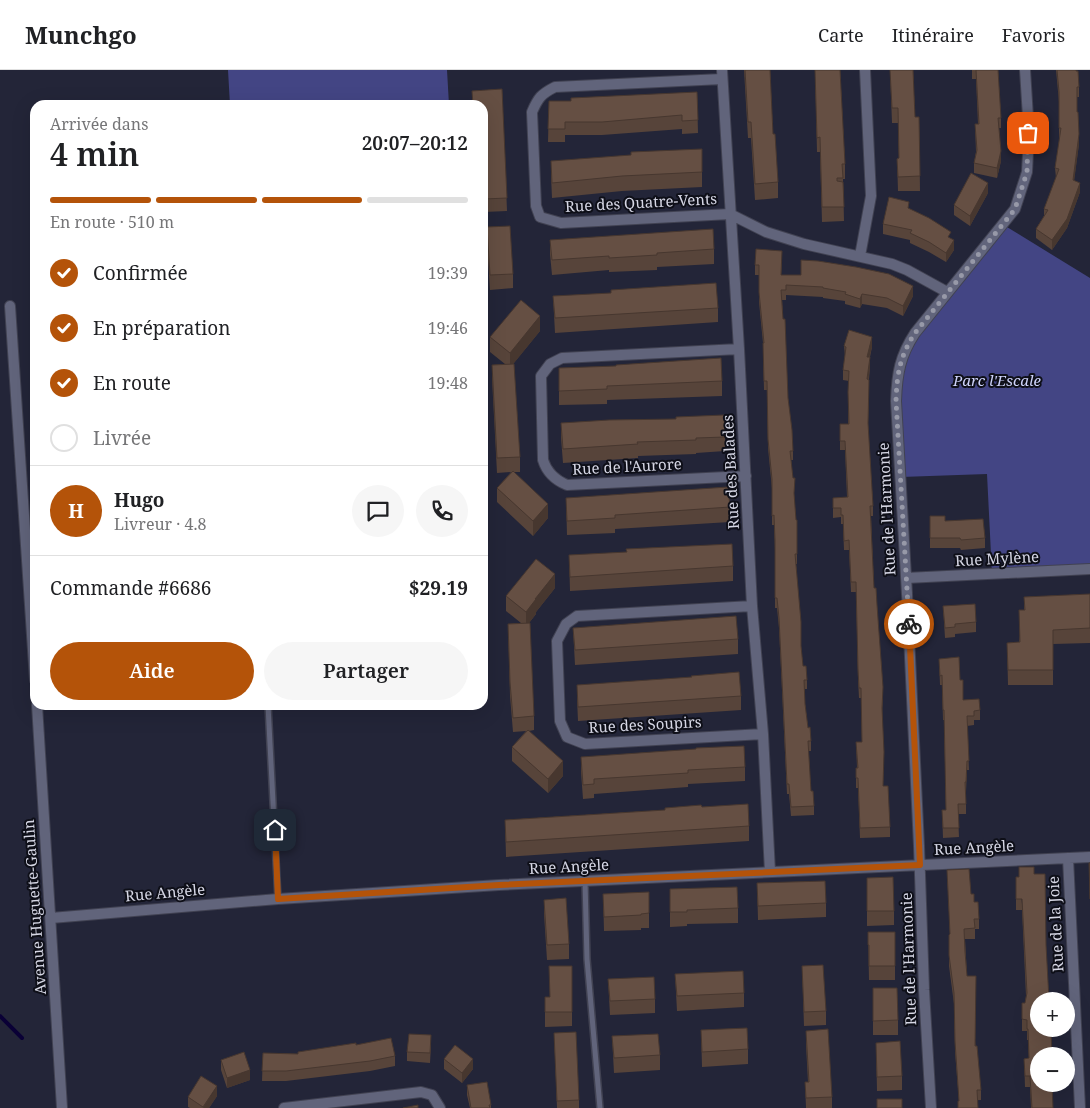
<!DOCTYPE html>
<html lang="fr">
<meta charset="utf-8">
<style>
body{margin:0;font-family:"Noto Serif",serif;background:#f6f6f6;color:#202124;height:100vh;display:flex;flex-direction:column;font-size:19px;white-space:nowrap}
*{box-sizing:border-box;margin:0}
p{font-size:16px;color:#757577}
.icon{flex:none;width:28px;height:28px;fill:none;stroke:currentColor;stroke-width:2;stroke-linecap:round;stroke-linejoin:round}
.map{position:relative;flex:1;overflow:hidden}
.side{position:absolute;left:30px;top:30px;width:458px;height:610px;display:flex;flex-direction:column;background:#fff;border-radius:15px;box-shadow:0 5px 20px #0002}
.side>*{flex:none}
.tools{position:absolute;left:1030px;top:922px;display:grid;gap:10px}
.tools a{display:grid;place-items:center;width:45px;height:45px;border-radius:50%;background:#fff;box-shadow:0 5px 20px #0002;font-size:25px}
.pin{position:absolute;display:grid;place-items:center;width:42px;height:42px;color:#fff;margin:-21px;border-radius:10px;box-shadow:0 2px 8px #0006}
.courier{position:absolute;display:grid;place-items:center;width:50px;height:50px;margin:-25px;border:4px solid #b45309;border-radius:50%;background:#fff;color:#222;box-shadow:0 1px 6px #0007}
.head em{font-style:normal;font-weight:600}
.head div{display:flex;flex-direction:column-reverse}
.head{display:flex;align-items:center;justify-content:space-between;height:85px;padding:0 20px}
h1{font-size:32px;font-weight:600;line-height:38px}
.bar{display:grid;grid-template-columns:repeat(4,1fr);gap:8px 5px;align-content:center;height:60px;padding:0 20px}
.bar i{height:6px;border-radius:4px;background:#e0e0e0}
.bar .active{background:#b45309}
.bar p{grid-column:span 4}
.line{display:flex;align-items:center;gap:12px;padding:0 20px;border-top:1px solid #e0e0e0}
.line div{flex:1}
.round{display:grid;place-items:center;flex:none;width:52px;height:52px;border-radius:26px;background:#f6f6f6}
ol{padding:0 20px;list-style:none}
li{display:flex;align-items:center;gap:15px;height:55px}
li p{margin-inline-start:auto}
li .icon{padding:5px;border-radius:50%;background:#b45309;color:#fff;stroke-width:4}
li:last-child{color:#757577}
li i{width:28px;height:28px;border:2px solid #e0e0e0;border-radius:50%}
.action{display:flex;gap:10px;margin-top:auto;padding:10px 20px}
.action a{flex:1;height:58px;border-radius:30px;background:#b45309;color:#fff;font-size:20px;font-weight:600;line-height:58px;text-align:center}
.action a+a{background:#f6f6f6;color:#202124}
header{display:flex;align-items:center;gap:30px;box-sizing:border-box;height:70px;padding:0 25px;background:#fff;border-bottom:1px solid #e0e0e0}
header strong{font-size:24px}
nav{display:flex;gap:28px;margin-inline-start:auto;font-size:18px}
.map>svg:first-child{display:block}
.green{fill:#434584}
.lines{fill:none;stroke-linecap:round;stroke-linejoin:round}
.stream{stroke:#0a0036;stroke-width:4}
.lane-casing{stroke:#414252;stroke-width:8}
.street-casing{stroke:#414252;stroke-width:12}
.lane{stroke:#61647b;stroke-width:5}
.street{stroke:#61647b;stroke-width:10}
.wall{fill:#57443a}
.shaded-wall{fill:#47372f}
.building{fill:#654f43;stroke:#47372f}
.done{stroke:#9799a8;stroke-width:5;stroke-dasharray:0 9}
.route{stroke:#b45309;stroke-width:6}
.labels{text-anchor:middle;stroke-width:4;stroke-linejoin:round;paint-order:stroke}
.street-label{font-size:15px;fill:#d6d7e5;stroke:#0e0f18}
.park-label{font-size:15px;font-style:italic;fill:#ced3fa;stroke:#0e0f18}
</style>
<header>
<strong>Munchgo</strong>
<nav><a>Carte</a><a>Itinéraire</a><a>Favoris</a></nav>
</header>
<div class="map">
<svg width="1090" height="1038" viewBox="0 0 1090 1038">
<rect width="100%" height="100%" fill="#232538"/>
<path class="green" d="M228 0H447L449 35H230Z
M1002 154 1090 208V499L992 504 987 404 901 407 896 331 907 276Z"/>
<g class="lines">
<path class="stream" d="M0 946 22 968"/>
<defs>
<path id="lane" d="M268 635 278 829
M585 811 587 889 600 1038"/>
<path id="street" d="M722 0 739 279 752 536 763 664 770 802
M722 9 555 17C541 24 538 28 532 42L536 136 540 147 561 153 730 144 766 162 804 174 892 194 907 200 947 222
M860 186 871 126 865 0
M10 236 35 610
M739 279 562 288 550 294 541 306 543 390C547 403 555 410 567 415L746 406
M906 508 1090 499
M752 536 577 546 566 554 557 571 560 651 567 667 585 674 763 664
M37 635 62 1038
M1068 788 1080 1038
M51 848 278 829 499 815 1090 787
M284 1038 421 1022 432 1025 440 1038
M931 1038 924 920 919 776 907 524 896 331C897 303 900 286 915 263L1015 139 1027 102 1029 63 1025 0"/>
</defs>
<use href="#lane" class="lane-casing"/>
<use href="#street" class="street-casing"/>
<use href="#lane" class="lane"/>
<use href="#street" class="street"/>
</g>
<path class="wall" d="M744 0H770L773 64 778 112V128L755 130 751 68H748Z
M815 0H840L845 94V109H843L844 151 822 152 820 82H817Z
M890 0H913L915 47H919L920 121H898L897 89H899L898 53H892Z
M972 0H998L1001 48V58H999L1001 91 997 108 974 103V93L976 82 975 54H978L976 9H972Z
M1056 0H1076L1079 17V27H1077V42L1079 74 1074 110 1080 122 1067 158 1052 180 1036 168V159L1044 146V139L1056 108 1055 98 1060 68H1059V32Z
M502 19 507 141 484 142 482 104V35H472V21Z
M697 22 698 63 682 64V59L602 65H565V72H548L549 31H571Z
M551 91 702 102V117L622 121 552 128 551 106Z
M988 123 970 156 954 145V135Z
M909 139 951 169 954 180 946 192 929 182 910 173V170L883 164V154Z
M487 157 513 204V218L490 220 487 172Z
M550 170 714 179V194L657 197V200L609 202V200L552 205 550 184Z
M782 191 781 205 913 226 903 246 887 238 862 234 860 238 845 234V231L823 228V227L786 225V230H782L788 328 793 381V390H791L796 450H797V494H796L801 577 803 596 807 610V619H805V634L808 658 811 671V681H808L811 721 814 736V745L791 746 789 724H787L779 558 777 538H775V480L774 455H772V419L768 378 767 320H764L763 282V273L759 232V205H755V195Z
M553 226 718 238V252L555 263Z
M540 261 513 294 520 387V402H514L548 448 533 466 497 432V418L511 402 497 403 492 309V295L505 294 490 282V267Z
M844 276 872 277 870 287V297L869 309 868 356 873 436V446H871L874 518 883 626 882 643 883 716 890 757V767L860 768 858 718H856V698H857L856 672H862L861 628H859L858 609 856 522H851L849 480H844L843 454H841V447L833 448V438L847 427 845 380H840V354H848L849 311 843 310V300L845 286Z
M559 298 722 311V326L607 330V334L559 335Z
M561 353 725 367V381L696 383V384L638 386V388L563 393 561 368Z
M566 428 730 437V452L615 459V463L567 465Z
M930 446 985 468V478L961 480 960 478H930Z
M569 485 733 496V511L570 521Z
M555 518 536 542V544L529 553 534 646V660L529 661 563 706 548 723 512 691V677L526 661 513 662 510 626 508 554 521 553 506 541V526Z
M1090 524V573L1053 574V615H1008L1007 573 1019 572 1024 540V527Z
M943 536 976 552V562L955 564V567L945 568Z
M573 558 738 569V584L575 595Z
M939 589 960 610 963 630 980 640V650H974V655L967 656 969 700H967L966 722V744H958L959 767 943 768 942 740H946L944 650H943L942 615H940Z
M577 615 741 626V640L578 651 577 629Z
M581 687 745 697V711L688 714V717L594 724V728L583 729 581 702Z
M702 737 749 756V771L506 787 505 750 665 740Z
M947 800 971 824 979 849V859H975V869H965L967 906 981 1020V1030L959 1031 955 982 954 934 949 896V865L950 864Z
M1016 807H1019L1039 986 1053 1038H1031L1030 1017H1025L1024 989 1029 988 1028 970H1027V961H1022V933H1025L1026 926 1022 840H1016Z
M867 808 894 841V855L867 856Z
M757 813 826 833V847L758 850Z
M670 819 738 838V853L687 854V856L670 857Z
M603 824 649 843V858H641V860L604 861Z
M544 830 569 874V889L547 890 544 844Z
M868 862H895V910H869Z
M572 896V956L545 957V927H550Z
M802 896 826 941V955L804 956Z
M675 904 744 923V937L677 941Z
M608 909 655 929V943L610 945Z
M873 918 898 950V965H873Z
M701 960 748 979V994L702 997Z
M806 961 832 1027V1038H806L805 1012H808L806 975Z
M554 963 579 1030V1038H557Z
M612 966 660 985V1000L614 1003Z
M876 973 902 1006V1020L877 1021Z
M356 975 395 986V996L370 1001 286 1011H262L263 983 298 984Z
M431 975 430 993 407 991V982Z
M444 989 473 999 462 1013 444 999Z
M221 990 250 1010 227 1018 221 1000Z
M467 1015 491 1035V1038H470L467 1025Z
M217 1026 209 1038H190L188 1037V1027Z"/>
<path class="shaded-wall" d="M1079 64V74L1073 120V110Z
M1001 81V91L997 108V98Z
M988 113V123L970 156V146Z
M1080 113V122L1067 158 1052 180V170Z
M954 170V180L946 192V183Z
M913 216V226L903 246V236Z
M862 224V234L860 238V229Z
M540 246V261L510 298V283Z
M872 267V277L867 296V287Z
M870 287V297L867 319V309Z
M548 434V448L533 466V451Z
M555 504V518L536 542V544L526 557V542L535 529Z
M563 691V706L548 723V709Z
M473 989V999L462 1013V1003Z
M250 1000V1010L227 1018V1008Z
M217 1016V1026L209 1038H203Z"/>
<path class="building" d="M745 0H770L773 64H775L778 112 755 114 751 52H748Z
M815 0H840L845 94H842L843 108H837V111L843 112 844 137H822L820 67 817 68Z
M890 0H913L915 47H919L920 106 898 107 897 89 899 88 898 38H892Z
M976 0H998L1001 48H998L1001 81 997 98 974 93 977 80 975 54H979Z
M1057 0H1076V1H1078L1079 17H1077V42H1078L1079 64 1073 110 1080 113 1067 149 1052 170 1036 159 1048 140 1044 139 1059 99 1055 98 1061 58H1059V22Z
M502 19 507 128 484 129 482 90V35H473L472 21Z
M697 22 698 50 682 51V45L602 52H565V59H548L549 31H571V28Z
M702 79V102L622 106 552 113 551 91 631 85V82Z
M971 103 988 113 970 146 954 135Z
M889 127 909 132 908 138 929 148 951 162 948 167 954 170 946 183 929 172 910 163 912 160 883 154Z
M510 156 513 204 490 205 487 157Z
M713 159 714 179 657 183V185L609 188V186L552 190 550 170Z
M756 179 782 181 781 205H801V190L818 191 856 197 889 204 913 216 903 236 887 228 862 224 860 229 845 224 846 222 823 218V217L786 215V220H781L783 249H785L788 328 792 360 793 381H790L793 408H795L794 423 796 450H797V484H795L801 552V576L803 596H806L807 610H804L805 634 808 658 810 657 811 671H808L811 721H813L814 736 791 737 789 714H787L779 548 777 528H775V470L774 445 772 446V409L768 369 767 311H764L763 273H764L759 222V195H755Z
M716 213 718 238 555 248 553 226 611 223V220Z
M521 230 540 246 510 283 490 267Z
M849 260 872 267 867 287H870L867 309 869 310 868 353 873 436H870L874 518H876L877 535 883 617 882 638 884 682 883 716H888L890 757 860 758 858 708H856V698H858L856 672H862L861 618H859L858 599 856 512H851L849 470 844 471 843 445H841V438H833V428L848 427 845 371H840V354H849L848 322 849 301 843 300 846 277 844 276Z
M721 288 722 311 607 316V319L559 321V298L616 296V295Z
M514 294 520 387 497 388 492 295Z
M724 345 725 367 696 368V370L637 372 638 374 563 379 561 353 609 350 676 349V347Z
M513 401 548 434 533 451 497 418Z
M728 417 730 437 615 445V448L567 451 566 428Z
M930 446H945V451L983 449 985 468 961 470 960 468H930Z
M732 474 733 496 570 507 569 485 627 482 626 479Z
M536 489 555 504 535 529H536L526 542 506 526Z
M1090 524V558L1053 560V600H1008L1007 573 1020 572 1019 540H1025L1024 527Z
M975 534 976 552 955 554V557L945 558 943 536Z
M736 546 738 569 575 580 573 558Z
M530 553 534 646 513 648 510 612 508 554Z
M959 587 960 610H963V630L979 629 980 640 974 641V646H967L969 691H967L966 712H965L966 734H958L959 758H943L942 740H946L944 640H943L942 605 940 606 939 589Z
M739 602 741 626 578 637 577 615 692 607 691 606Z
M528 660 563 691 548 709 512 677Z
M744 676 745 697 688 700V703L594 709V714L583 715 581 687 696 679V678Z
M748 734 749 756 506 772 505 750 665 740V738L701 735 702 737Z
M1089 793H1090V829Z
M1019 797H1034V804H1045L1046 875 1049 930H1051V931H1039V959H1051L1052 986H1039V1014H1052L1053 1038H1032L1030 1006H1025L1024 989 1029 988 1028 959H1027V950L1022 949V933H1025L1027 923 1022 829H1016V807H1019Z
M969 799 971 824H974V832H978L979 849H974L975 858 964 859 965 882 967 906H976L975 976H977L981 1020H977L978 1038H958V1031H959L955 971 954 923 949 885V865L950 864 947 800Z
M893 807 894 841H867V808Z
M825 811 826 833 758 836 757 813Z
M737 817 738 838 687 840V842H670V819Z
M649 822V843L641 844V845L604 847 603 824Z
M566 828 569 874 547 875 544 830Z
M868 862H895V896H869V875H868Z
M823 895 826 941 804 942 802 896Z
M549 896H572V942H545V927H550Z
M743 901 744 923 677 926 675 904Z
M654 907 655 929 610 931 608 909Z
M873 918H897L898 950 873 951Z
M747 958 748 979 702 982 701 960Z
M828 959 832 1027 806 1028 805 1012H809L806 961Z
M576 962 579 1030 557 1031 554 963Z
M409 964 431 965 430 983 407 982Z
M658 964 660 985 614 988 612 966Z
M391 968 395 986 370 991 286 1001H262L263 983 298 984V982L356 973V975Z
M900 971 902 1006 877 1007 876 973Z
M455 975 473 989 462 1003 444 989Z
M244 982 250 1000 227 1008 221 990Z
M201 1006 217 1016 203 1037 188 1027Z
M487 1012 491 1035H489L490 1038H471L467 1015Z
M877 1029H902V1038H877Z
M418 1035V1038H403Z"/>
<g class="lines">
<path class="done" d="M909 554 896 331C897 303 900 286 915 263L1015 139 1027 102 1028 63"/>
<path class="route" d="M275 760 278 829 499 815 920 795 909 554"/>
</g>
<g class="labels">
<g class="street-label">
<text transform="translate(641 133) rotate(-3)" y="5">Rue des Quatre-Vents</text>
<text transform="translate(627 397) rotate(-3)" y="5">Rue de l'Aurore</text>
<text transform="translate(731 402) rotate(-93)" y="5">Rue des Balades</text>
<text transform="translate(887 439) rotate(-93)" y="5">Rue de l'Harmonie</text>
<text transform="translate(997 489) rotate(-3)" y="5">Rue Mylène</text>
<text transform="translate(645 655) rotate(-3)" y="5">Rue des Soupirs</text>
<text transform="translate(974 778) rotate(-3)" y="5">Rue Angèle</text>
<text transform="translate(569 797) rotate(-3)" y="5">Rue Angèle</text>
<text transform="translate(165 823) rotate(-5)" y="5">Rue Angèle</text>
<text transform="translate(35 837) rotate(-94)" y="5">Avenue Huguette-Gaulin</text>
<text transform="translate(1056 854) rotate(-93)" y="5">Rue de la Joie</text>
<text transform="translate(909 889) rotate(-92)" y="5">Rue de l'Harmonie</text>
</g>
<g class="park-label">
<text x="997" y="316">Parc l'Escale</text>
</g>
</g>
</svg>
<div class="tools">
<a>+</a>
<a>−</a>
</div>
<div class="pin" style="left:1028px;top:63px;background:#ea580c"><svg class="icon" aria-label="bag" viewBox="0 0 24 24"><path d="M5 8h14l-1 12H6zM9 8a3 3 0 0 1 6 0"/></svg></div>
<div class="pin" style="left:275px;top:760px;background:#1f2937"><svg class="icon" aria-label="home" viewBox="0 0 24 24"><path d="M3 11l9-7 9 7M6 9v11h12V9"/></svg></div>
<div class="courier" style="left:909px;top:554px"><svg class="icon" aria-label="bike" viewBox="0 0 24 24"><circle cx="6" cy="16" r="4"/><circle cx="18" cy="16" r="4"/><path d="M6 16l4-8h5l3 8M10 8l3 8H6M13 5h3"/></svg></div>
<section class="side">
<div class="head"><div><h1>4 min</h1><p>Arrivée dans</p></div><em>20:07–20:12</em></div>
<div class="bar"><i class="active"></i><i class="active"></i><i class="active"></i><i></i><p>En route · 510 m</p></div>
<ol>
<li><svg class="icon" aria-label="check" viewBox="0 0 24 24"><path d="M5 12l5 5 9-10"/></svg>Confirmée<p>19:39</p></li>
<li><svg class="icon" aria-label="check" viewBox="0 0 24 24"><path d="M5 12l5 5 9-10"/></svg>En préparation<p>19:46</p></li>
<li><svg class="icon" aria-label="check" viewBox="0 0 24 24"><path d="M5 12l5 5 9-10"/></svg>En route<p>19:48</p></li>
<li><i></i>Livrée</li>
</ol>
<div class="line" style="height:90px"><b class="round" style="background:#b45309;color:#fff">H</b><div><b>Hugo</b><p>Livreur · 4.8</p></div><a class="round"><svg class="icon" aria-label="chat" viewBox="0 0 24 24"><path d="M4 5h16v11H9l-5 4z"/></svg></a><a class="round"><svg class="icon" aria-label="phone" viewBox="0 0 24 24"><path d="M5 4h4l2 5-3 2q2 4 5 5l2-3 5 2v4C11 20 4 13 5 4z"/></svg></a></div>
<div class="line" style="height:65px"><div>Commande #6686</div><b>$29.19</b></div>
<div class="action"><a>Aide</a><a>Partager</a></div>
</section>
</div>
